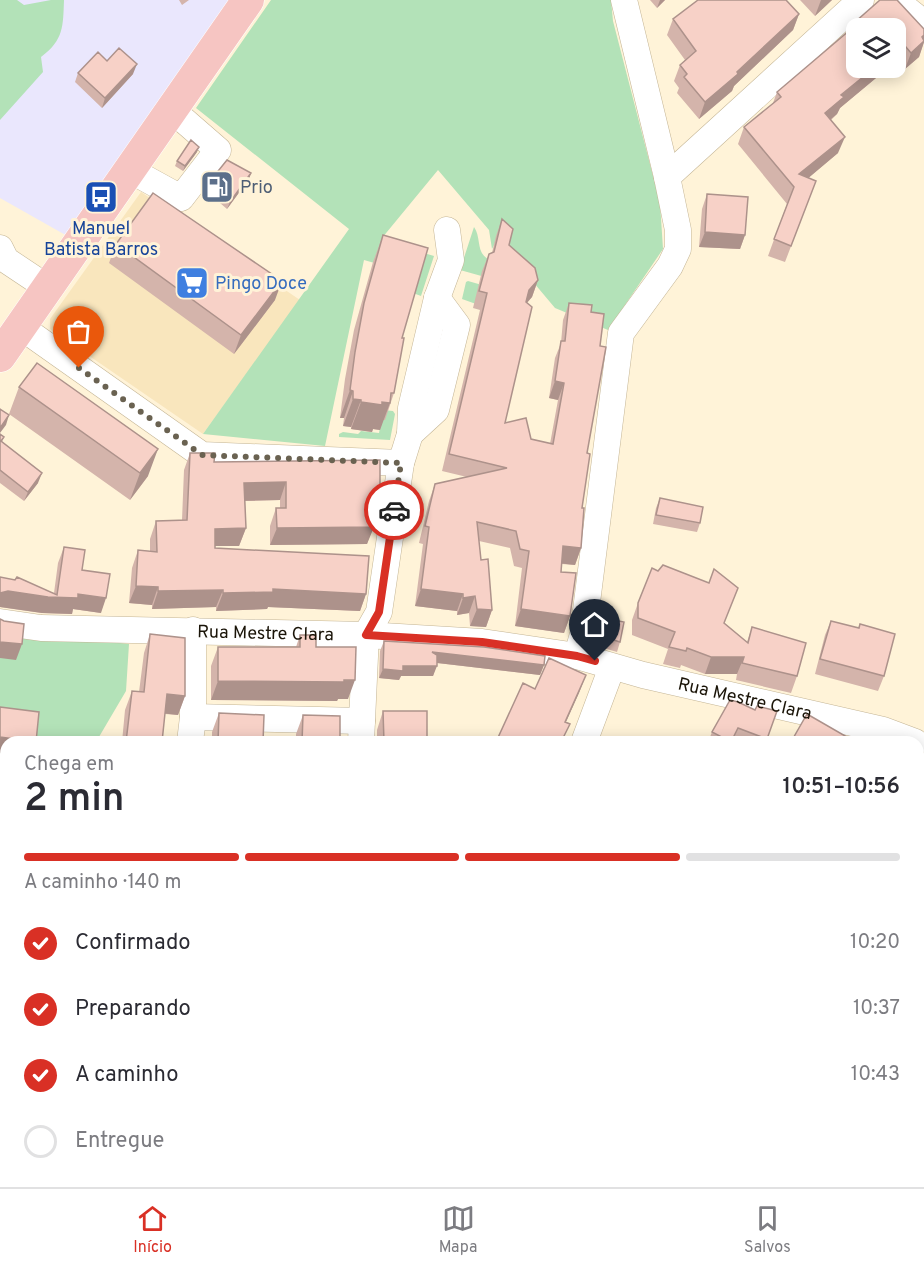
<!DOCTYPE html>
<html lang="pt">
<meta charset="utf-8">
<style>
body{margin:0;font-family:Overpass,sans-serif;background:#f7f7f7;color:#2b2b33;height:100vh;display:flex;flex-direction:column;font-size:22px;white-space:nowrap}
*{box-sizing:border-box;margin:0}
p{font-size:20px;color:#7c7c81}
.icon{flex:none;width:33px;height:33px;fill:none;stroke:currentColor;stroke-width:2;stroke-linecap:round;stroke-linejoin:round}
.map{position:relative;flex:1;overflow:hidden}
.details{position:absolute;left:0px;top:736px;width:924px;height:452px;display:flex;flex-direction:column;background:#fff;border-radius:18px 18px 0 0;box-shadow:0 3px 15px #0003}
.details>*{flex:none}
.buttons{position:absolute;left:846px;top:18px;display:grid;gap:12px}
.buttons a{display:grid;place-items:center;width:60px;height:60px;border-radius:12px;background:#fff;box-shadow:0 3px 15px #0003;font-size:30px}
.pin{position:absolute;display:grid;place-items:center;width:51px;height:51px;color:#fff;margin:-62px -26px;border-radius:50% 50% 50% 0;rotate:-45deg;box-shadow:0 0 6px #0007}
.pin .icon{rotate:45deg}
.courier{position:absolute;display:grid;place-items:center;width:60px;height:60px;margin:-30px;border:4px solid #d93025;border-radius:50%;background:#fff;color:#222;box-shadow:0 2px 8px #0007}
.overview em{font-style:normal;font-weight:600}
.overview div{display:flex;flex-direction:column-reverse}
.overview{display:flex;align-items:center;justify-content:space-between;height:102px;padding:0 24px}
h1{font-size:39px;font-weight:600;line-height:45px}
.bar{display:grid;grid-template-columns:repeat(4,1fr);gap:9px 6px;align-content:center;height:72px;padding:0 24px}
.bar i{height:8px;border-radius:4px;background:#e1e1e2}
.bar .current{background:#d93025}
.bar p{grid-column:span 4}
ol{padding:0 24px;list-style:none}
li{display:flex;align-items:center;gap:18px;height:66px}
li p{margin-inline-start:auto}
li .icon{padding:6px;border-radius:50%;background:#d93025;color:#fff;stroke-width:4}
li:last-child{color:#7c7c81}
li i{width:33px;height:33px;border:3px solid #e1e1e2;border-radius:50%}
.tab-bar{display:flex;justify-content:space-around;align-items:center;height:84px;border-top:2px solid #e1e1e2;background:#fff;font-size:16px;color:#7c7c81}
.tab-bar a{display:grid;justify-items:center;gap:3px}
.tab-bar .current{color:#d93025}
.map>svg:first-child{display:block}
.built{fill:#f9e6bd}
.industrial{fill:#eae7fd}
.green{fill:#b3e2b8}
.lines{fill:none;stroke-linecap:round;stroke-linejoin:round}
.minor-casing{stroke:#c4b595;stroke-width:27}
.major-casing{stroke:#fff;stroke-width:33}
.path{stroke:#b6ab95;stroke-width:3;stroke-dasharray:4.5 4.5;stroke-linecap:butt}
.minor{stroke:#fff;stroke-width:26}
.major{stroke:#f6c5c2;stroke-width:32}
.wall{fill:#d4b4ab}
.shaded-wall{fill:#ad928b}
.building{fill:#f7d1c7;stroke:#ad928b;stroke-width:1.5}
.done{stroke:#6a6251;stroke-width:6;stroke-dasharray:0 10.8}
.route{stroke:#d93025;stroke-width:8}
.labels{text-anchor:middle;stroke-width:6;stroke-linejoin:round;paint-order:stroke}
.service-label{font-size:18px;fill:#4e5e75;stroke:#fff3d8;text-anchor:start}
.transit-label{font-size:18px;fill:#164399;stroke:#fff3d8}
.shop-label{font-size:18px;fill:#366cbe;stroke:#fff3d8;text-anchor:start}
.street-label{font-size:18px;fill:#1a1408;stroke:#fff3d8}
</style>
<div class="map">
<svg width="924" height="1187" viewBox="0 0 924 1187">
<rect width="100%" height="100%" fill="#fff3d8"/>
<path class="built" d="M141 192 300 300 203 434 50 329V319Z"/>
<path class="industrial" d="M0 0H234L69 237 0 198Z"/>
<path class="green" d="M0 0H17L24 5 51 0H64C63 26 64 40 41 57L43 72 0 120Z
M271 0H611L613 21 660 203 663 249 608 330 555 308 497 239 492 249 489 230 438 170 382 238 392 242V268L364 260 325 446 203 434 349 229 196 108Z
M474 227C482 238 475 255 491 260L485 277 460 270Z
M407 248 434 256 421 296 413 293Z
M468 281 482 285 476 304 462 299 466 282Z
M383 410 393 411 395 414 390 440 339 437V434L343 432 358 434 361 431 379 433Z
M0 630 129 644 126 691 96 742H6V898L0 908Z
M918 1168 924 1176V1187H867L863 1182H918Z"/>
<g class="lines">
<defs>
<g id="minor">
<path d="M895 0 924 23"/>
<path d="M130 170 181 198 218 150 172 110"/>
<path d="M667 177 861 0"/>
<path d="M0 248 6 260 48 288"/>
<path d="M21 327 202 455 401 463"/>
<path d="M410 434 436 410 457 325 437 298"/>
<path id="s1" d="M0 622 41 628 366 635 482 642 577 656 643 675 883 730 915 742"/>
<path d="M577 656 583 634 621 333 670 266 678 249V230L667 177 624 0"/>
<path d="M193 717 362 721"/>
<path d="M190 742 193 717V630"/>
<path d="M361 742 366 635 379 612 401 463 410 434 411 408 437 298 451 260 447 230"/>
<path d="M584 742 612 667"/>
<path d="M918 1002 924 994"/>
<path d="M918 1151 924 1159"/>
<path d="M850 1182 854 1187"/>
<path d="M725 1187 731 1182"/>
</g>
<path id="major" d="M0 356 248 0
M0 1122 6 1124
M159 1182 172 1187"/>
</defs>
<use href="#minor" class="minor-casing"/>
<use href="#major" class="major-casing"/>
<path class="path" d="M471 1187 473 1182"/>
<use href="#minor" class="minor"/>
<use href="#major" class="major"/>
</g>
<path class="wall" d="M179 0H189L182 5Z
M650 0H665L657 8Z
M800 0H832L815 16Z
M799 14 793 30 734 86 732 91 699 119 677 93 679 88 674 81 680 65 685 60 667 35 673 19Z
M855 22 924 29V42L919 57 905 69 896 59V28L856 68H881L879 70 876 78 840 108 837 114 831 120 838 153 808 178 816 181 785 262 768 256 787 204 738 144 744 127 773 103 777 92 854 27Z
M107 61 133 74 102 108 75 82 78 73Z
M197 152 183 171 175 166 177 161Z
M251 173 249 179 227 209 213 197 215 193 208 188 210 181Z
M707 194 745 235 740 249 699 247 702 209Z
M502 219 509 245 538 280 532 297 527 303 505 423 531 439 550 444 558 400 549 398 555 358 561 343 563 320 569 303 591 312 587 453 582 508 581 548 575 565 562 564 561 572 570 616 564 633 515 626 522 568 514 566 510 548 479 541 481 560 492 610 486 627 470 626 469 613 457 615V611L415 606 423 544 419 543 429 501 435 484 467 477 442 471 480 310 473 308 482 271 489 254 492 253 496 236Z
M383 235 402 338 394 393 385 420H383L380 430 373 429 372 432 351 429V427L343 426 344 418H340L345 379 354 330 373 262Z
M116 244 275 300 234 354 109 263Z
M19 387 148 476 130 500 9 414Z
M0 434 4 437 2 442 38 483 24 501 0 483Z
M190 453 214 462 380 505 367 544 270 545V526L276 508H280V500L245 501 246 528 239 546H215V548L366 594 360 611 268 607 267 609 216 611V607L152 609V605L129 603 132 568 138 550 150 551V539L156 521 182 520 184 470Z
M660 498 700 523 697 532 653 524 656 508Z
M64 547 82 570 101 613 73 609 72 614 42 613 0 607V577L54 593 58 563Z
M638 603 724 623 747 642 752 627 797 676 791 693 736 680 737 674H705L681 665 680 668 663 664 668 649 632 635V620Z
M604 618 620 642 617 652 597 646 601 628Z
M831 621 858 628 860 624 884 676 878 691 815 674 825 635Z
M150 634 185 696 178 715 165 714 162 742H122L125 710 132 691 139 692 144 653Z
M300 635 316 647 348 699H338L337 701 211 700V666L218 647H296Z
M384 641 544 665 540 675 437 663 433 676H401L399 680 379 678 380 651Z
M755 710 777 711 766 742H747L735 738 732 742H708L712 732Z
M383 711 427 742H377V730Z
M219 713 263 742H212V732Z
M303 715 340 742H296V734Z
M6 894V927L0 924V906Z
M924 1040V1112L918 1104V1045Z
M390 1182H460L457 1187H388Z"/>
<path class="shaded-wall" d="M660 0H665L657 8Z
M821 0H832L815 16Z
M799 14 793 30 734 86 732 91 699 119 705 102Z
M924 35V42L919 57 905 69 911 53Z
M900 40 896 51V43Z
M137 64 133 74 102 108 105 98Z
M874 68H881L879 70 876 78 840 108 837 114 819 129 825 113 841 95Z
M845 137 838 153 793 191 799 174Z
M199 147 197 152 183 171 185 166Z
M251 173 249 179 227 209 230 202Z
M705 232 745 235 740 249 699 247Z
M538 280 532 297 523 307 529 290Z
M282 281 275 300 234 354 241 335Z
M555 381 564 383 558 400 549 398Z
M350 390 353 391 344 418H340Z
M353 399 361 400 351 427 343 426Z
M361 402H382L390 403 380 430 373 429 372 432 351 429Z
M9 415 6 425 0 433V428Z
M158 449 148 476 130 500 140 473Z
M42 473 38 483 24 501 28 492Z
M286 482 280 500 238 501 244 483Z
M374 505H380L373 522Z
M374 527 367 544 270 545 277 528Z
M246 528 239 546H209L215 529Z
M563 546 581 548 575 565 557 563Z
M136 586 158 587 152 605 129 603Z
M273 589 366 594 360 611 268 607 267 609 216 611 223 593Z
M421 589 463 594 457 611 415 606Z
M223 590 216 607 152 609 158 591Z
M8 591 48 597 78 594 106 598 101 613 73 609 72 614 42 613 0 607V593Z
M475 596 469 613 457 615 463 598Z
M477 609 492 610 486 627 470 626Z
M521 609 570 616 564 633 515 626Z
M0 642 22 644 16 660 0 658Z
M432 652 544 665 540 675 429 662Z
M711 657H744L737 674H705Z
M403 666H437L433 676H401L399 680 379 678 383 669Z
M586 675 579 693 558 740 565 722Z
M355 680 348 699H338L337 701 211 700 218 681Z
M167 694 185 696 178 715 160 713Z
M0 737 36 742H6V753H0Z
M924 904V915L918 922V911Z
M6 1008V1018L0 1023V1013Z
M572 1182H595L593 1187H570Z"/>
<path class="building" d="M698 0H786L799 14 737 72 738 74 705 102 684 77 687 74 680 65 696 51 673 19Z
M880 0H897L924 29V35L922 37 924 41 911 53 900 40 896 43V28H856V68H874L841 95 844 97 825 113 845 137 799 174 816 181 791 246 774 239 794 187 744 127 781 97 777 92 857 24 855 22Z
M119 48 137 64 105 98 78 73 98 52 107 61Z
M191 140 199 147 185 166 177 161Z
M227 160 251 173 230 202 215 191 218 187 210 181Z
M153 193 282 281 241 335 116 244Z
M707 194 748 197 745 235 705 232Z
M502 219 513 229 509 245 535 268 538 280 529 290 526 302 532 307 505 423 526 418 531 439 553 444 564 383 555 381 561 341H565L569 303 592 305 591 312 604 314 600 346 606 347 587 453 590 454 582 508H584L581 548 563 546 561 572 576 573 570 616 521 609 529 551 520 549 516 531 477 522 481 560 488 559 492 610 477 609 475 596 463 598V594L421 589 429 527 425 526 435 484 507 468 449 454 487 293 479 291 489 254 494 252Z
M383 235 428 248 402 338H404L394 393H391L390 403 382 402V405L361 402V400L353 399V391L350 390 355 352 364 303Z
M37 363 158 449 140 473 19 387Z
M0 409 9 415 0 428Z
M0 434 4 437 1 441 42 473 28 492 0 470Z
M190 453H215L214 462 380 460V505H374V527L277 528 276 508H286V482L244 483 246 528 215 529V548L369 556 366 594 273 589V592L223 593V590L158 591V587L136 586 138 550 157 552 156 521 187 520Z
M660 498 703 507 700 523 656 515Z
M64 547 85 550 82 570 110 574 106 598 78 594V598L48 597 8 591 0 593V577L15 580 17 577 57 595Z
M663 565 709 583 714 569 738 588 724 623 748 643 752 627 806 643 797 676 742 663 744 657H711L687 648 686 651 669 647 675 632 638 618V603L652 568 658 571Z
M604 618 624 622 620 642 601 636Z
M0 619 4 621 24 624 22 644 0 642Z
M831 621 859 628 860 624 895 634 884 676 820 659Z
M150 634 185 638V696L167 694 162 742H126L132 691 144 692Z
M300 635H316V647H356L355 680H344V682L218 681V647H300Z
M384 641 484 647 545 656 544 665 432 652 437 655V666H403V671L383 669Z
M549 658 586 675 565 722 570 724 561 742H496L523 683 535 689Z
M730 700 738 702 755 710 757 706 777 711 767 739 738 728 731 742 712 732Z
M0 707 39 712 36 742 0 737Z
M383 711H427V742H384Z
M219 713 264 715 263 742H218Z
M807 714 847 737 844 742H791Z
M303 715 340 716V742H302Z
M608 738 622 742H606Z
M924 836V904L918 911V843Z
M5 893 6 894V910L0 907Z
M0 973 6 979V1008L0 1013Z
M924 1040V1084L918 1076V1045Z
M0 1177 6 1180V1182H13L26 1187H0Z
M295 1182H335L333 1187H293Z
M399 1182H458L455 1187H410Z
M492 1182H572L570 1187H489Z
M762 1182H828L832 1187H755Z"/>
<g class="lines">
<path class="done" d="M79 368 202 455 401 463 394 510"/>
<path class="route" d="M394 510 379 612 366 635 482 642 577 656 595 661"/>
</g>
<defs>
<symbol id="fuel-square" viewBox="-11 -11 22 22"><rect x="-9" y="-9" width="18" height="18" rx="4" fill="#5c6f8a" stroke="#fff3d8"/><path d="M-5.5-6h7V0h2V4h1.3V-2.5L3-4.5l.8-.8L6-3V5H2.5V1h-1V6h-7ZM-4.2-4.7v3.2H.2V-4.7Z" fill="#fff"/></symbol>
<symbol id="bus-square" viewBox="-11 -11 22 22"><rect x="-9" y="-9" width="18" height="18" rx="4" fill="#1a4fb4" stroke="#fff3d8"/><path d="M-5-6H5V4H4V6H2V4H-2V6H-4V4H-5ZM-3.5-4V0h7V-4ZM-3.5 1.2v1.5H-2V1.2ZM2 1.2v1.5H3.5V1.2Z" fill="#fff"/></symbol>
<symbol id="supermarket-square" viewBox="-11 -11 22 22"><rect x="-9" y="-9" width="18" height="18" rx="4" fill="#3f7fe0" stroke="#fff3d8"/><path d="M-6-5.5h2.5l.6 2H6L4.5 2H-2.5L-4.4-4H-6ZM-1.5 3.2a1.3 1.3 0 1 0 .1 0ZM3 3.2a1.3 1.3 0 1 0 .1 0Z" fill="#fff"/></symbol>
</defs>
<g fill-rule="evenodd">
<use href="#fuel-square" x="198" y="168" width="38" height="38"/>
<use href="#bus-square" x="82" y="178" width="38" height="38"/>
<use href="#supermarket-square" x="173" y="264" width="38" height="38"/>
</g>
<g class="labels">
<g class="service-label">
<text x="240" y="193">Prio</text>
</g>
<g class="transit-label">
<text x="101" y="234">Manuel<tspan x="101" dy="21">Batista Barros</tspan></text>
</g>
<g class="shop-label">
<text x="215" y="289">Pingo Doce</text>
</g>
<g class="street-label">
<text dy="6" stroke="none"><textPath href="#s1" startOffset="266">Rua Mestre Clara</textPath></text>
<text dy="6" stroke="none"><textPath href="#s1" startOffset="752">Rua Mestre Clara</textPath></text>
</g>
</g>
</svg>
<div class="buttons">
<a><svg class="icon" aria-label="layers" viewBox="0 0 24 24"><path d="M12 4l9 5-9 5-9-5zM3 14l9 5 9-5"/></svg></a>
</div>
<div class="pin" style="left:79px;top:368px;background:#ea580c"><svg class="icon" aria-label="bag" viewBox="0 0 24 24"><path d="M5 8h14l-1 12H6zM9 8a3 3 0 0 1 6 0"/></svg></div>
<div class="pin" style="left:595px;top:661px;background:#1f2937"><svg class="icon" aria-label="home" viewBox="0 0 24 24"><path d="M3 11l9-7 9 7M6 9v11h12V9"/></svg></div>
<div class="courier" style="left:394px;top:510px"><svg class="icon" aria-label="car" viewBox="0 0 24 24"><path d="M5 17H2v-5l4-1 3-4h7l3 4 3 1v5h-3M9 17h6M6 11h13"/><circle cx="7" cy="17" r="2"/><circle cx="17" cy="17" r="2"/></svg></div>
<section class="details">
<div class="overview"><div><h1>2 min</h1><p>Chega em</p></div><em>10:51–10:56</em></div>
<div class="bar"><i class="current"></i><i class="current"></i><i class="current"></i><i></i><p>A caminho · 140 m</p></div>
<ol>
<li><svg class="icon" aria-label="check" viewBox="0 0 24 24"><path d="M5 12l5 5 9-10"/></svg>Confirmado<p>10:20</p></li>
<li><svg class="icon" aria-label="check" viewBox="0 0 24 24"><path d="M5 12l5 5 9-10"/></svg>Preparando<p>10:37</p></li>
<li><svg class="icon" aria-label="check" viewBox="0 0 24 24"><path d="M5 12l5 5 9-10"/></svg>A caminho<p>10:43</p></li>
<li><i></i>Entregue</li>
</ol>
</section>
</div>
<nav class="tab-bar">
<a class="current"><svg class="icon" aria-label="home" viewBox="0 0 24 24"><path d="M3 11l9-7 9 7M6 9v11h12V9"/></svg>Início</a>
<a><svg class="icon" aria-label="map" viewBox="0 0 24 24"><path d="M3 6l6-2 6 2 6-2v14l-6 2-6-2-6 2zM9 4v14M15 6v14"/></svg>Mapa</a>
<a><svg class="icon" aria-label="saved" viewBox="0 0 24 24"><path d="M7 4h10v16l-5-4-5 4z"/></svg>Salvos</a>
</nav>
